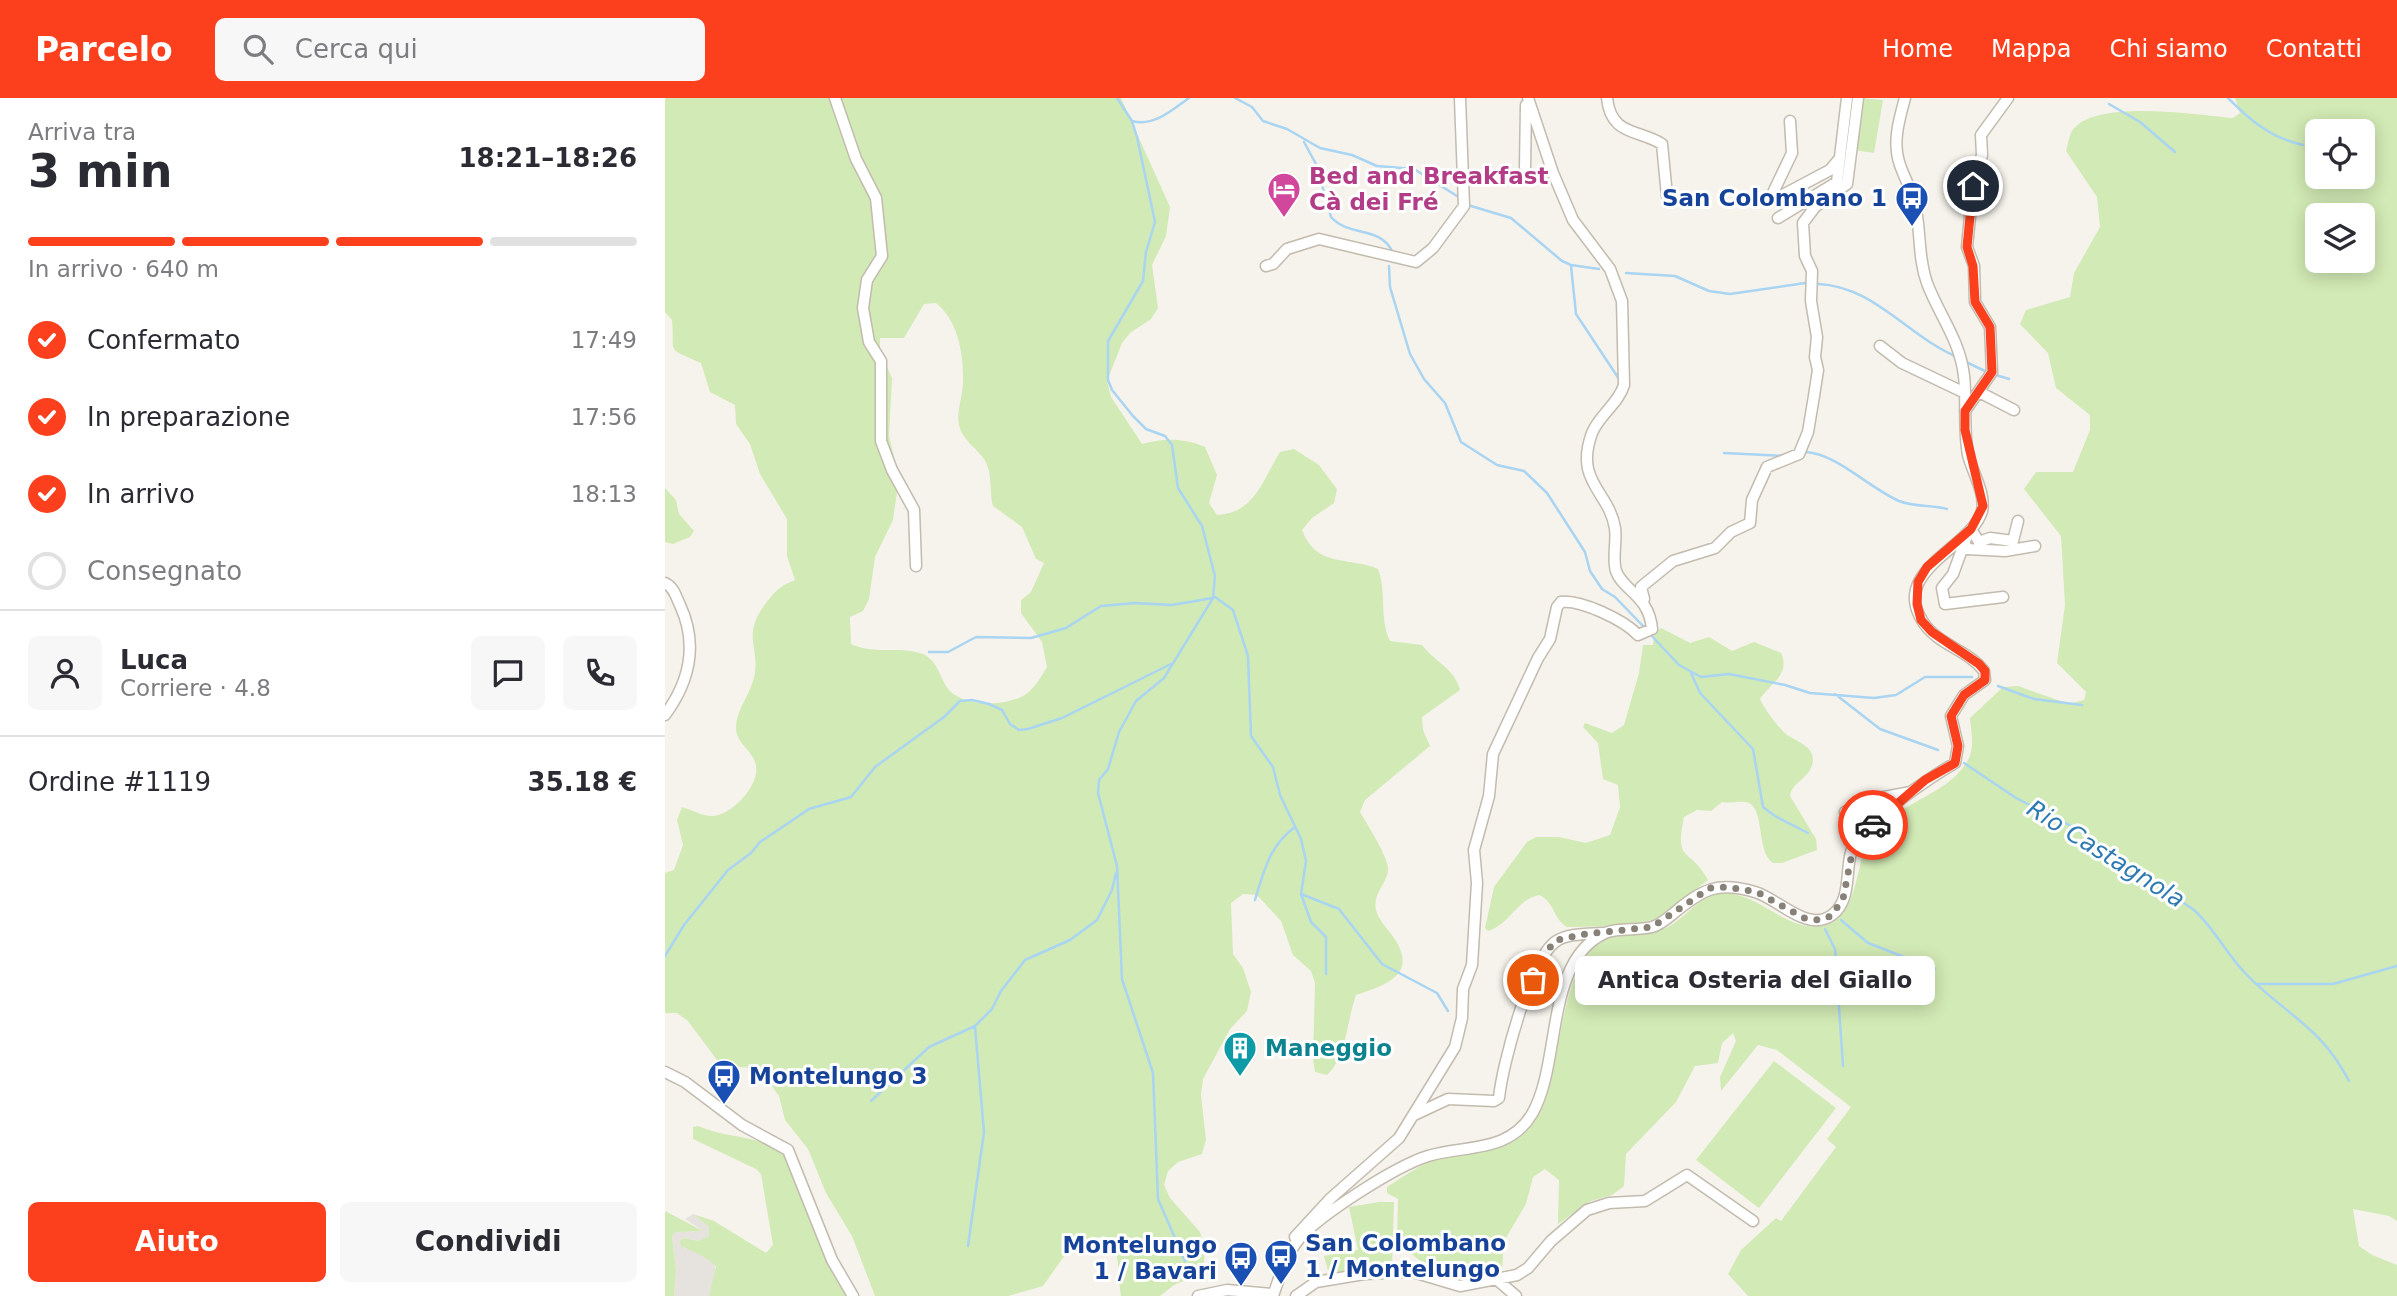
<!DOCTYPE html>
<html lang="it">
<meta charset="utf-8">
<style>
body{margin:0;font-family:"DejaVu Sans",sans-serif;background:#f7f7f7;color:#2b2b33;height:100vh;display:flex;flex-direction:column;font-size:26px;white-space:nowrap}
*{box-sizing:border-box;margin:0}
p{font-size:23px;color:#7c7c81}
.icon{flex:none;width:38px;height:38px;fill:none;stroke:currentColor;stroke-width:2;stroke-linecap:round;stroke-linejoin:round}
.map{position:relative;flex:1;overflow:hidden}
.drawer{display:flex;flex-direction:column;background:#fff;width:665px}
.drawer>*{flex:none}
.controls{position:absolute;left:1640px;top:21px;display:grid;gap:14px}
.controls a{display:grid;place-items:center;width:70px;height:70px;border-radius:10px;background:#fff;box-shadow:0 4px 18px #0003;font-size:35px}
.pin{position:absolute;display:grid;place-items:center;width:60px;height:60px;color:#fff;margin:-30px;border:4px solid #fff;border-radius:50%;box-shadow:0 2px 7px #0007}
.courier{position:absolute;display:grid;place-items:center;width:70px;height:70px;margin:-35px;border:5px solid #fc3f1d;border-radius:50%;background:#fff;color:#222;box-shadow:0 2px 9px #0007}
.bubble{position:absolute;height:49px;border-radius:10px;background:#fff;box-shadow:0 4px 18px #0003;font-size:23px;font-weight:800;line-height:49px;text-align:center}
.overview em{font-style:normal;font-weight:800}
.overview div{display:flex;flex-direction:column-reverse}
.overview{display:flex;align-items:center;justify-content:space-between;height:119px;padding:0 28px}
h1{font-size:46px;font-weight:800;line-height:52px}
.bar{display:grid;grid-template-columns:repeat(4,1fr);gap:10px 7px;align-content:center;height:84px;padding:0 28px}
.bar i{height:9px;border-radius:5px;background:#e1e1e2}
.bar .current{background:#fc3f1d}
.bar p{grid-column:span 4}
.line{display:flex;align-items:center;gap:18px;padding:0 28px;border-top:2px solid #e1e1e2}
.line div{flex:1}
.round{display:grid;place-items:center;flex:none;width:74px;height:74px;border-radius:10px;background:#f7f7f7}
ol{padding:0 28px;list-style:none}
li{display:flex;align-items:center;gap:21px;height:77px}
li p{margin-inline-start:auto}
li .icon{padding:7px;border-radius:50%;background:#fc3f1d;color:#fff;stroke-width:4}
li:last-child{color:#7c7c81}
li i{width:38px;height:38px;border:4px solid #e1e1e2;border-radius:50%}
.action{display:flex;gap:14px;margin-top:auto;padding:14px 28px}
.action a{flex:1;height:80px;border-radius:10px;background:#fc3f1d;color:#fff;font-size:28px;font-weight:800;line-height:80px;text-align:center}
.action a+a{background:#f7f7f7;color:#2b2b33}
header{display:flex;align-items:center;gap:42px;box-sizing:border-box;height:98px;padding:0 35px;background:#fc3f1d;color:#fff}
header strong{font-size:33px}
nav{display:flex;gap:38px;margin-inline-start:auto;font-size:24px}
.search{width:490px;height:63px;background:#f7f7f7;display:flex;align-items:center;gap:18px;box-sizing:border-box;padding:0 24px;border-radius:10px;color:#7c7c81;font-size:26px}
main{display:flex;flex:1;min-height:0}
.map>svg:first-child{display:block}
.industrial{fill:#e6e2dd}
.green{fill:#d2eab5;fill-rule:evenodd}
.lines{fill:none;stroke-linecap:round;stroke-linejoin:round}
.stream{stroke:#a9d4f2;stroke-width:2.5}
.minor-casing{stroke:#c2bbae;stroke-width:13}
.minor{stroke:#fff;stroke-width:10}
.done{stroke:#878178;stroke-width:7;stroke-dasharray:0 12.6}
.route{stroke:#fc3f1d;stroke-width:9}
.labels{text-anchor:middle;stroke-width:6;stroke-linejoin:round;paint-order:stroke}
.hotel-label{font-size:23px;font-weight:bold;fill:#b23c85;stroke:#fff;text-anchor:start}
.transit-label{font-size:23px;font-weight:bold;fill:#164399;stroke:#fff;text-anchor:end}
.culture-label{font-size:23px;font-weight:bold;fill:#0d838f;stroke:#fff;text-anchor:start}
.water-label{font-size:24px;font-style:italic;fill:#2e7ab2;stroke:#fff}
</style>
<header>
<strong>Parcelo</strong>
<div class="search"><svg class="icon" aria-label="search" viewBox="0 0 24 24"><circle cx="10" cy="10" r="6"/><path d="M15 15l6 6"/></svg>Cerca qui</div>
<nav><a>Home</a><a>Mappa</a><a>Chi siamo</a><a>Contatti</a></nav>
</header>
<main>
<section class="drawer">
<div class="overview"><div><h1>3 min</h1><p>Arriva tra</p></div><em>18:21–18:26</em></div>
<div class="bar"><i class="current"></i><i class="current"></i><i class="current"></i><i></i><p>In arrivo · 640 m</p></div>
<ol>
<li><svg class="icon" aria-label="check" viewBox="0 0 24 24"><path d="M5 12l5 5 9-10"/></svg>Confermato<p>17:49</p></li>
<li><svg class="icon" aria-label="check" viewBox="0 0 24 24"><path d="M5 12l5 5 9-10"/></svg>In preparazione<p>17:56</p></li>
<li><svg class="icon" aria-label="check" viewBox="0 0 24 24"><path d="M5 12l5 5 9-10"/></svg>In arrivo<p>18:13</p></li>
<li><i></i>Consegnato</li>
</ol>
<div class="line" style="height:126px"><a class="round"><svg class="icon" aria-label="person" viewBox="0 0 24 24"><circle cx="12" cy="8" r="4"/><path d="M4 21q1-7 8-7t8 7"/></svg></a><div><b>Luca</b><p>Corriere · 4.8</p></div><a class="round"><svg class="icon" aria-label="chat" viewBox="0 0 24 24"><path d="M4 5h16v11H9l-5 4z"/></svg></a><a class="round"><svg class="icon" aria-label="phone" viewBox="0 0 24 24"><path d="M5 4h4l2 5-3 2q2 4 5 5l2-3 5 2v4C11 20 4 13 5 4z"/></svg></a></div>
<div class="line" style="height:91px"><div>Ordine #1119</div><b>35.18 €</b></div>
<div class="action"><a>Aiuto</a><a>Condividi</a></div>
</section>
<div class="map">
<svg width="1732" height="1198" viewBox="0 0 1732 1198">
<rect width="100%" height="100%" fill="#f6f3ec"/>
<path class="industrial" d="M28 1116 45 1129 44 1138 35 1143 19 1140V1150L31 1153 48 1165 52 1174 44 1198H9L11 1172 7 1138 10 1134 38 1133 20 1121Z"/>
<path class="green" d="M0 0H456L505 109 501 138 487 167 493 210 486 221 465 235 457 245 442 283 446 299 477 346C500 340 519 340 540 349L552 377 544 405 552 417C590 415 597 383 615 354L629 351 654 367 672 391 669 405 647 420 637 432C652 471 684 458 713 471 722 495 714 520 725 543L757 547C770 564 790 571 795 592L757 619 758 632 765 648 700 702 695 714C702 726 724 760 723 772 722 786 707 796 711 812 714 823 723 831 729 840 754 877 720 887 691 897 682 922 681 960 662 977L650 974 648 962 650 885 646 873 628 857 616 823 592 797 578 796 566 805 568 856 578 870 586 894 582 913 565 931 538 981 536 997 541 1042 537 1056 513 1064 503 1073 499 1087 505 1100 535 1134 540 1150 539 1164 532 1177 509 1187 495 1198H456C452 1176 458 1154 439 1138L414 1145 402 1154 378 1188 343 1198H210L187 1138 161 1095 143 1051 120 1022 114 998 99 977 88 970 63 968 52 962 23 923 12 915H0V775L9 772 18 747 12 722 17 709C27 712 39 719 48 718 68 717 98 684 90 664 86 652 73 646 71 632 70 615 82 601 87 586 100 550 71 540 105 500 113 490 118 487 130 482L122 458V421L95 376 85 346 71 326 70 307 45 294 36 265C0 249 10 257 7 222L0 214ZM271 205C293 222 299 257 298 284 298 298 291 313 294 327 298 343 310 348 319 361 328 375 324 392 328 408L357 429 371 461 379 465 366 494 356 502V515L377 544 382 569C376 579 369 592 358 598 340 608 301 609 285 593 274 581 274 561 255 555 232 548 209 557 186 546L185 519 198 513 204 501 210 459 228 422 234 380 224 338 227 280 215 254V240H239L259 206Z
M1196 0 1218 2 1209 55 1188 52Z
M1570 0H1732V1123L1724 1118 1688 1111 1694 1148 1707 1157 1732 1167V1198H1083L1063 1176 1076 1152 1111 1120 1116 1123 1171 1049 1162 1041 1186 1009 1112 952 1093 947 1056 993 1055 979 1071 943 1068 935 1057 945 1053 965 1030 968 1011 1004 961 1056 959 1088 947 1097 926 1103 893 1126 894 1082 880 1071 868 1079 861 1106 839 1143 837 1172C823 1177 802 1185 787 1180 768 1175 746 1156 732 1143L733 1101 722 1095V1089C739 1078 754 1067 773 1061 819 1046 854 1063 879 1006 896 966 896 860 939 842 959 834 980 839 1001 830 1025 818 1037 790 1068 796 1099 801 1123 833 1156 828 1187 824 1190 784 1197 760 1213 704 1279 705 1303 662 1310 650 1306 633 1305 620L1338 589 1353 588 1404 606 1419 602 1421 594 1392 565 1400 507 1396 438 1359 391 1371 374H1408L1425 332V317L1391 290 1383 255 1355 226 1361 212 1405 199 1409 175 1435 129 1432 99 1401 53C1403 47 1404 38 1407 33 1429 0 1531 17 1568 20L1575 15ZM1652 33H1698V79H1652ZM1652 117H1698V163H1652Z
M0 390 11 402 14 416 29 433 25 439 8 446 0 444Z
M996 530 1025 545 1044 539 1067 553 1089 544 1116 555C1126 577 1105 585 1095 601 1100 612 1112 628 1121 636 1131 644 1148 647 1148 662 1147 680 1127 683 1125 698L1151 741 1152 752 1117 765H1108C1091 754 1100 713 1084 705 1077 702 1065 706 1057 704L1046 713 1032 712 1019 719C1009 767 1025 748 1043 782L994 820 963 828 902 829C888 821 890 804 874 797 851 802 845 826 823 833L820 830 829 789 862 744 871 739H894L921 745 945 737 955 709 953 687 938 681 933 645 918 629 920 625 947 635 959 627 974 575 978 547H988L989 536Z
M1109 963 1171 1010 1094 1110 1031 1062Z
M33 1028C61 1040 95 1038 120 1054L154 1143 182 1198H44L51 1169C43 1159 29 1154 16 1148L15 1143 19 1140 34 1143 44 1138V1129L28 1116 49 1123 101 1155 108 1147 96 1076 91 1071 28 1041V1029Z
M714 1104H729L727 1170 665 1180 659 1158 693 1152 684 1109Z
M0 1113 38 1133 11 1134 7 1138 11 1172 9 1198H0Z"/>
<g class="lines">
<path class="stream" d="M452 0 467 23 472 39 490 124 481 154 478 183 443 243V282L447 292 468 318 481 331 500 338 507 347 513 390 537 428 550 478 548 500 499 580 471 603 454 634 443 671 434 682 433 695 452 768 457 881 488 975 493 1101 520 1163
M570 0 587 9 598 23 622 31 655 50 687 57 712 68 749 71 792 98
M1563 0C1586 23 1606 40 1638 47
M1444 6 1475 24 1510 54
M467 23C489 29 507 12 524 0
M639 44 651 66 666 119C685 140 716 127 728 155
M806 108 846 120 897 163 906 167 934 171
M724 168 725 189 745 256 759 281 780 305 796 344 832 367 859 373 882 395 920 454 925 473 937 491 950 499 979 529
M906 168 911 216 954 281
M961 175 1010 178 1044 193 1065 196 1140 185
M1153 186C1208 188 1242 237 1290 258
M1299 263 1324 275
M1331 277 1344 281
M1141 354C1172 356 1204 390 1234 403 1249 409 1267 407 1282 411
M1059 355 1120 358
M550 499 568 512 583 558 586 638 608 669 615 697 636 741 641 763 636 796 646 824 661 839V876
M985 536 1014 567 1036 579 1064 576 1120 587 1145 595 1209 600 1231 597 1260 579H1307
M264 554H283L311 539 366 540 401 530 436 508 470 505 507 507 548 500
M1026 575 1035 595 1088 651 1098 709 1110 718 1143 735
M1333 588 1369 601 1417 607
M1170 596 1215 631 1273 652
M1299 665 1351 700 1410 730 1529 812C1549 830 1561 855 1580 875 1620 917 1655 927 1684 983
M636 796 674 811 717 866 772 895 783 913
M590 802C599 773 604 748 630 729
M1176 822 1203 845 1270 871
M1160 831 1170 851 1178 968
M0 858 19 827 63 772 86 755 95 744 144 711 186 699 210 669 279 619 295 603 307 602 324 606 337 612 345 626 354 632 363 631 397 620 506 566
M1591 886H1668L1732 868
M206 1003 264 949 310 928 327 911 336 893 360 862 405 842 432 822 447 792 451 775
M303 1148 319 1034 310 929"/>
<defs>
<path id="minor" d="M170 0 191 61 211 100 217 158 202 182 198 210 204 244 216 263V343L227 372 249 412 251 468
M942 0C946 38 973 31 997 46L1002 98
M1125 23 1127 55 1106 99H1114L1165 72 1175 60
M860 69 861 7
M1113 120 1172 84 1182 0
M601 168 608 166 622 151 654 141 751 164 768 150 799 108 795 0
M1215 248 1237 265 1300 295
M1314 294 1349 312
M1300 313 1327 274 1325 229 1310 204 1309 168 1302 149 1308 88 1317 57 1316 37 1343 0
M1306 431 1314 444 1325 440 1348 443 1353 423
M1303 435 1288 476 1277 490 1280 506 1338 499
M1300 446 1302 451 1340 453 1370 448
M0 485C9 489 11 499 15 507 33 546 25 583 0 617
M979 501 976 489 1008 463 1050 450 1066 434 1085 425 1087 402 1102 369 1134 356 1143 334 1149 298 1153 272 1150 259 1152 239 1146 203 1147 173 1140 158 1138 125 1150 109 1182 86 1193 0
M1180 714 1203 702 1246 694
M0 974 20 984 77 1027 123 1052 167 1162 188 1198
M749 1017 783 1001 829 1003 834 1000C837 968 865 863 890 844 902 835 923 836 937 835
M630 1139 666 1100 734 1040 790 949 797 920 798 891 807 867 812 785 809 752 824 698 828 656 873 560 885 541 892 509 896 504C915 501 959 522 973 537L987 531C984 497 958 493 951 473 947 460 952 444 950 430 944 393 909 384 927 335 934 317 954 305 959 287L957 203 945 171 908 122 888 75 863 0
M830 1180 851 1198
M533 1198 562 1192 608 1196
M608 1198C614 1180 622 1155 634 1141 656 1116 731 1068 763 1058 800 1047 844 1055 867 1016 897 965 879 863 940 835 954 829 972 833 987 829 995 827 1003 820 1009 815 1038 791 1052 783 1090 794 1114 801 1142 835 1167 817 1190 800 1177 764 1191 743 1205 720 1266 679 1290 665L1293 648 1286 618 1299 597 1320 582 1319 573C1303 552 1273 547 1258 524 1224 472 1307 450 1317 413 1321 396 1307 373 1303 357 1298 330 1302 304 1299 278 1295 242 1274 217 1262 185 1253 160 1256 137 1251 112 1249 96 1240 82 1235 67 1227 45 1234 22 1240 0
M631 1198 651 1184 699 1176 748 1174 795 1188 852 1177 863 1170 886 1143 922 1112 944 1105 980 1103 1022 1077 1088 1123"/>
</defs>
<use href="#minor" class="minor-casing"/>
<use href="#minor" class="minor"/>
</g>
<g class="lines">
<path class="done" d="M868 882 877 858 892 842 920 836 987 829 1045 790 1062 789 1092 794 1139 820 1153 822 1166 818 1178 801 1189 745 1208 727"/>
<path class="route" d="M1208 727 1260 682 1290 665 1293 648 1286 618 1299 597 1320 582V573L1314 566 1267 534 1256 522 1252 506 1253 484 1262 469 1306 431 1318 408 1300 332V313L1327 274 1325 229 1310 204 1308 168 1302 149 1308 88"/>
</g>
<defs>
<symbol id="hotel-pin" viewBox="-11 -11 22 30"><path d="M0 17L-7.5 6A9.5 9.5 0 1 1 7.5 6Z" fill="#d1479c" stroke="#fff"/><path d="M-6-4.5h1.5V1H6V5H4.5V3h-9V5H-6ZM-4 0a1.8 1.8 0 1 1 3.6 0ZM.5 0V-2.5h3Q6-2.5 6 0Z" fill="#fff"/></symbol>
<symbol id="bus-pin" viewBox="-11 -11 22 30"><path d="M0 17L-7.5 6A9.5 9.5 0 1 1 7.5 6Z" fill="#1a4fb4" stroke="#fff"/><path d="M-5-6H5V4H4V6H2V4H-2V6H-4V4H-5ZM-3.5-4V0h7V-4ZM-3.5 1.2v1.5H-2V1.2ZM2 1.2v1.5H3.5V1.2Z" fill="#fff"/></symbol>
<symbol id="building-pin" viewBox="-11 -11 22 30"><path d="M0 17L-7.5 6A9.5 9.5 0 1 1 7.5 6Z" fill="#0f9aa8" stroke="#fff"/><path d="M-4-6H4V6H1V3H-1V6H-4ZM-2.5-4.3h1.7v1.8h-1.7ZM.8-4.3h1.7v1.8H.8ZM-2.5-1h1.7V.8h-1.7ZM.8-1h1.7V.8H.8Z" fill="#fff"/></symbol>
</defs>
<g fill-rule="evenodd">
<use href="#hotel-pin" x="600" y="72" width="38" height="52"/>
<use href="#bus-pin" x="1228" y="81" width="38" height="52"/>
<use href="#building-pin" x="556" y="931" width="38" height="52"/>
<use href="#bus-pin" x="40" y="959" width="38" height="52"/>
<use href="#bus-pin" x="597" y="1139" width="38" height="52"/>
<use href="#bus-pin" x="557" y="1141" width="38" height="52"/>
</g>
<g class="labels">
<g class="hotel-label">
<text x="644" y="86">Bed and Breakfast<tspan x="644" dy="26">Cà dei Fré</tspan></text>
</g>
<g class="transit-label">
<text x="1222" y="108">San Colombano 1</text>
<text x="84" y="986" text-anchor="start">Montelungo 3</text>
<text x="640" y="1153" text-anchor="start">San Colombano<tspan x="640" dy="26">1 / Montelungo</tspan></text>
<text x="552" y="1155">Montelungo<tspan x="552" dy="26">1 / Bavari</tspan></text>
</g>
<g class="culture-label">
<text x="600" y="958">Maneggio</text>
</g>
<g class="water-label">
<text transform="translate(1441 756) rotate(32)" y="8">Rio Castagnola</text>
</g>
</g>
</svg>
<div class="controls">
<a><svg class="icon" aria-label="locate" viewBox="0 0 24 24"><circle cx="12" cy="12" r="6"/><path d="M12 2v4M12 18v4M2 12h4M18 12h4"/></svg></a>
<a><svg class="icon" aria-label="layers" viewBox="0 0 24 24"><path d="M12 4l9 5-9 5-9-5zM3 14l9 5 9-5"/></svg></a>
</div>
<div class="pin" style="left:868px;top:882px;background:#ea580c"><svg class="icon" aria-label="bag" viewBox="0 0 24 24"><path d="M5 8h14l-1 12H6zM9 8a3 3 0 0 1 6 0"/></svg></div>
<div class="pin" style="left:1308px;top:88px;background:#1f2937"><svg class="icon" aria-label="home" viewBox="0 0 24 24"><path d="M3 11l9-7 9 7M6 9v11h12V9"/></svg></div>
<div class="courier" style="left:1208px;top:727px"><svg class="icon" aria-label="car" viewBox="0 0 24 24"><path d="M5 17H2v-5l4-1 3-4h7l3 4 3 1v5h-3M9 17h6M6 11h13"/><circle cx="7" cy="17" r="2"/><circle cx="17" cy="17" r="2"/></svg></div>
<div class="bubble" style="left:910px;top:858px;width:360px">Antica Osteria del Giallo</div>
</div>
</main>
